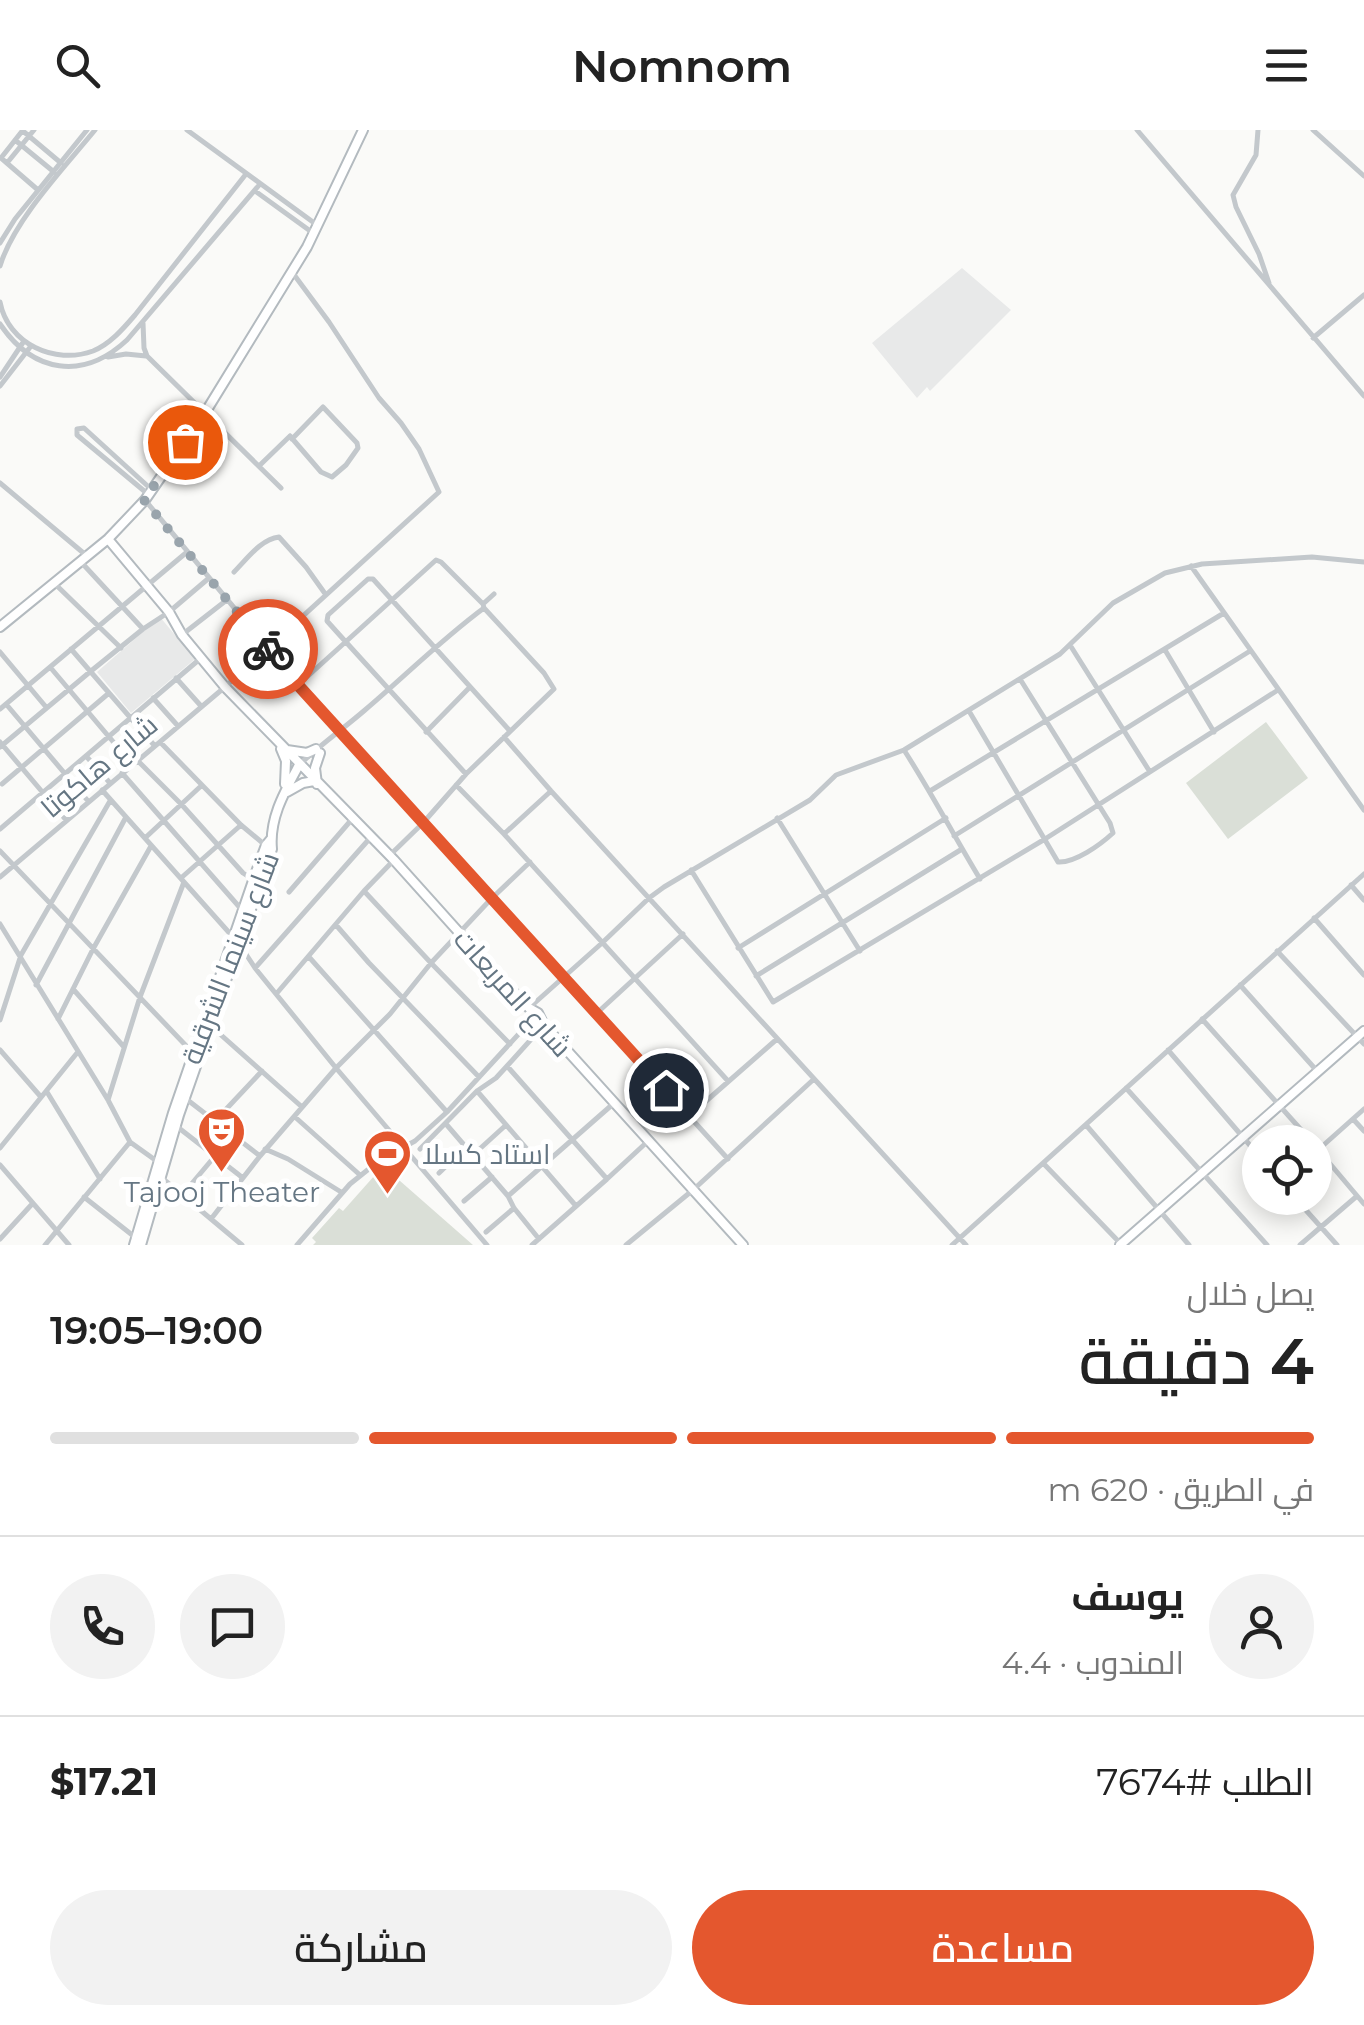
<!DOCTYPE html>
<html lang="ar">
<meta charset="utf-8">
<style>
body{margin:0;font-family:Montserrat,Cairo,sans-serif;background:#f2f2f2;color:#222;direction:rtl;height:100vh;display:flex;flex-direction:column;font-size:38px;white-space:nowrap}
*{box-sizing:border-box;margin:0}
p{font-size:32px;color:#767676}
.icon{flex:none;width:55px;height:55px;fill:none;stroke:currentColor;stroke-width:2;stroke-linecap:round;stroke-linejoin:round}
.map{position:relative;height:1115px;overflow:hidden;direction:ltr}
.sheet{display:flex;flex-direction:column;background:#fff;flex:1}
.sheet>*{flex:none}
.tools{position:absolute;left:1242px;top:995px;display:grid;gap:20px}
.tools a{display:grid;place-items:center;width:90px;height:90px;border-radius:50%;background:#fff;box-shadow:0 5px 25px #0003;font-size:50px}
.pin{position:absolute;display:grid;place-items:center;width:85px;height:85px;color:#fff;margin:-42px;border:5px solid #fff;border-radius:50%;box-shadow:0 2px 10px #0007}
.courier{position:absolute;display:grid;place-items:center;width:100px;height:100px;margin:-50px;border:8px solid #e4572e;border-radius:50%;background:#fff;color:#222;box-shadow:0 2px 12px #0007}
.summary em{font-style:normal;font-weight:600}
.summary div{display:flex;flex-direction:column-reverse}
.summary{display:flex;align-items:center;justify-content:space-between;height:170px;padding:0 50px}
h1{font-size:65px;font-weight:600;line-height:75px}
.bar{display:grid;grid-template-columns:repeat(4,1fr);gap:15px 10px;align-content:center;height:120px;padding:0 50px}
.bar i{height:12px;border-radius:8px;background:#e0e0e0}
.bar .selected{background:#e4572e}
.bar p{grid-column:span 4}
.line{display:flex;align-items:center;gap:25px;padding:0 50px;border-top:2px solid #e0e0e0}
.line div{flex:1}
.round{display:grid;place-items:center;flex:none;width:105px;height:105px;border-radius:52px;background:#f2f2f2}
.cta{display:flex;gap:20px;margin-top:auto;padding:20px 50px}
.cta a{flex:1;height:115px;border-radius:60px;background:#e4572e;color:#fff;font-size:40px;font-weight:600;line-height:115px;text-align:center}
.cta a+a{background:#f2f2f2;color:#222}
header{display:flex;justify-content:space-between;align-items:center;height:130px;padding:0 50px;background:#fff;font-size:45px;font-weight:600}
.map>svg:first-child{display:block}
.built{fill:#e8e9e9}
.green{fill:#dadfd7}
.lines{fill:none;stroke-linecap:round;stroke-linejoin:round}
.secondary-casing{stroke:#b3babf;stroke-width:12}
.street{stroke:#c3c8cc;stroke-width:5}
.secondary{stroke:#fff;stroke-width:8}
.done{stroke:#99a4ac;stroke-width:10;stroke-dasharray:0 18}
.route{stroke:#e4572e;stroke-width:12}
.labels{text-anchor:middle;stroke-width:10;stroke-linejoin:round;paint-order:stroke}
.street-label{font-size:28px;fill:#657683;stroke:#fff}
.poi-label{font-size:28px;fill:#657683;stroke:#fff;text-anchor:start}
</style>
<header><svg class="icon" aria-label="menu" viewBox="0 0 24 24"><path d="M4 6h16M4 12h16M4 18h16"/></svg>Nomnom<svg class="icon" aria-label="search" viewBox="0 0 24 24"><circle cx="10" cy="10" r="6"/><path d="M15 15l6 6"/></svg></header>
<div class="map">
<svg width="1364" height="1115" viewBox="0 0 1364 1115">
<rect width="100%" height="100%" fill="#fafaf8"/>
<path class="built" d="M962 138 1011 180 930 261 927 257 917 268 872 213Z
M160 487 195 529 131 583 97 542Z"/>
<path class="green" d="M1266 592 1308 648 1228 709 1186 653Z
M383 1036 473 1115H313L316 1112 312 1108 339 1078 343 1081Z"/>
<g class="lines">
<defs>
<path id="secondary" d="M108 409 169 482 182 505 225 557 394 730 499 847 529 878 538 883 544 895 743 1115
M0 497 108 409 145 370 205 283 307 117 363 0
M281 619 286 631 285 654
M287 620 307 623 316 619
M317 654 315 638 320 623
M287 662 303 653 314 651
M134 1115 173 983 256 742 266 715 271 709
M141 1115 179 985 272 719C269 688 285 661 299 635
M1120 1115 1364 901"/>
</defs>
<use href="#secondary" class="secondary-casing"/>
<path class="street" d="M23 0 1 28 38 60
M187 0 317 95
M1137 0 1364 266
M1258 0 1256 25 1233 65 1236 77 1259 124 1269 153
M1313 0 1364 46
M23 1 61 33
M15 10 54 42
M7 33 34 0
M255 61 313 103
M0 113 15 89 87 0
M0 136C14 90 64 38 95 0
M0 172C8 214 55 235 93 221 110 214 123 199 135 185L246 44
M143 193 144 218 147 226 281 358
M0 194C33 243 83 251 127 210L260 54
M1313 208 1364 165
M108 227 126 224 146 226
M0 247 24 211
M0 256 31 216
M77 299V305L149 365
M77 299 84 298 152 360
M259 336 290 306 292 309 323 277 357 313 358 318 346 335 332 347 321 342 290 306
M0 353 87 426
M145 370 298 555 728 1029
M81 432 143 499
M1191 436 1364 680
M234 442C247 429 261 409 279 407L306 437 326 465
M54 453 121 518
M183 504 228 469
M1070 515 1150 642
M71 519 154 615
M1165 520 1214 602
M0 522 46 577
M50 537 132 634
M176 548 201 576
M298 555 436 430 441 432 483 474
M153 568 178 596
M6 574 88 671
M0 579 187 422
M969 581 1058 732C1075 733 1100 715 1113 703L1110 693 1020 549
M426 602 469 558
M504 607 551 661 966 1115
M0 612 66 690
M160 612 241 695 265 715
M0 617 91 541 143 499 169 482 209 448
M904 620C931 662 954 706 980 749
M86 626 110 653
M138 631 182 675 243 743 254 750
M299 635C320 615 343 599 365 580 405 546 442 509 484 478L483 474 494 464
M122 643 242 780
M466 644 345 511 327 491 328 485 368 449H373L510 601
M2 654 109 563
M456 655 504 704 728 951
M102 660 233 807
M930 661 1224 483
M777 688 860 821
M0 699 201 528
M505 703 551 661
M954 706 1250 521
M145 708 201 656
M0 721 193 923
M389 726 423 693 466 644 554 559 544 543 484 478
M691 740 773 872 1045 709 1278 560
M0 747 225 557 439 362 419 319 401 293 379 268 329 192 292 142
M181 748 241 695
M1351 755 1364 770
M364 761 431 833 510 914
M289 762 353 688
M1314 788 1364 845
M0 794 108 970 130 1012 158 1032
M336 795 369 833 479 947
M240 815 255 838 336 938 487 1115
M738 818 946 688
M1277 821 1364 914
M309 827 447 982
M255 838 371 707
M756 846 962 719
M36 855 126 687
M1240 855 1318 942
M73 859 124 917
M277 863 364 761 394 730
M529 878 602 813 649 768 664 757 810 670 836 645 904 620 1060 524 1113 473 1165 443 1202 434 1312 427 1364 432
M597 883 683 804
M58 889 93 819 151 716
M1202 889 1312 1012
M0 890 21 825 110 671
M212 897 302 977
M0 920 41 967
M1168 920 1260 1027
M507 936 544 895
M1126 958 1267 1115
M477 961 576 1076
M47 962 100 1049
M185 968 260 1026
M108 970 140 867 184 752
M689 986 777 909
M295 987 360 1045
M1353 989 1364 1001
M215 991 262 941
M446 994 508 1066 514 1078 539 1109
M175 995 243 1048
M1086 995 1189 1115
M1315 1016 1364 1074
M0 1018 77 923
M265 1019 288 1029 341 1062
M420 1019 477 961 496 948 507 936 607 1049 532 1115
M1318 1020 1364 979
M473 1025 506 995
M1043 1033 1121 1114
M0 1035 69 1115
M439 1043 466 1017
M162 1048 242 1115
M607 1049 647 1012
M183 1064 215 1026 230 1003
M508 1066 613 974
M84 1067 136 1108
M1295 1068 1337 1115
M464 1071 492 1047
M211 1089 260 1026 336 938 390 884 431 833 491 769 530 732
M486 1102 514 1078
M0 1109 33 1073
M45 1115 130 1012
M297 1115 350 1054 380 1030 415 1011 447 982 538 883
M626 1115 693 1060 814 949
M952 1115 1364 744
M1300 1115 1357 1066"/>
<use href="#secondary" class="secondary"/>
</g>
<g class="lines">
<path class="done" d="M185 312 144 370 268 519"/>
<path class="route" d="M268 519 298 555 666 960"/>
</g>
<defs>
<symbol id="theatre-pin" viewBox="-11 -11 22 30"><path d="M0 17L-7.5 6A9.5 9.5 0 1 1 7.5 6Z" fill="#e4572e" stroke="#fff"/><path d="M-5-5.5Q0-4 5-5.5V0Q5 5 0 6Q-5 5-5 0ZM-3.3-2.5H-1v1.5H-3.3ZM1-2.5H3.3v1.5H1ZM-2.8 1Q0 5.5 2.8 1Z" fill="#fff"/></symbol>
<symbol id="stadium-pin" viewBox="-11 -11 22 30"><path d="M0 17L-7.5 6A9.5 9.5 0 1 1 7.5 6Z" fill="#e4572e" stroke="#fff"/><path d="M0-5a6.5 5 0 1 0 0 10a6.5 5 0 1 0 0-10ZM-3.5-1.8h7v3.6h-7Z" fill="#fff"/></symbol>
</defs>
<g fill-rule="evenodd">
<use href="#theatre-pin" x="194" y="974" width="55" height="75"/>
<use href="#stadium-pin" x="360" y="996" width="55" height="75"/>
</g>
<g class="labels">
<g class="street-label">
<text transform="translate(99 636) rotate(-40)" y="10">شارع هاكوتا</text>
<text transform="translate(230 828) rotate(-69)" y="10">شارع سينما الشرقية</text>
<text transform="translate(513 863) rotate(48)" y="10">شارع المربعات</text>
</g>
<g class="poi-label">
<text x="422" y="1034">استاد كسلا</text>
<text x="222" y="1072" text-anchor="middle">Tajooj Theater</text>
</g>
</g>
</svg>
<div class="tools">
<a><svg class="icon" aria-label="locate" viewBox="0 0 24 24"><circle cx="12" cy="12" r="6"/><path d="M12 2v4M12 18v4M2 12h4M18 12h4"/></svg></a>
</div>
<div class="pin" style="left:185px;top:312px;background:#ea580c"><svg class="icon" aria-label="bag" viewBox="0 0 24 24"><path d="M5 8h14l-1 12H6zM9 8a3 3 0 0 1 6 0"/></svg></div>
<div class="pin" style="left:666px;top:960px;background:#1f2937"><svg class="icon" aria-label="home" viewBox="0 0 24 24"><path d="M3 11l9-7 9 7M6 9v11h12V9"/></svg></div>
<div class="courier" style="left:268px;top:519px"><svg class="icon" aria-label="bike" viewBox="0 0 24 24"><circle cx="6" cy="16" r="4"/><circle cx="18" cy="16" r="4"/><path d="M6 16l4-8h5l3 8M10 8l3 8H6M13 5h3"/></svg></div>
</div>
<section class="sheet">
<div class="summary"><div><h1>4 دقيقة</h1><p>يصل خلال</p></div><em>19:00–19:05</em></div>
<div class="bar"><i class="selected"></i><i class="selected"></i><i class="selected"></i><i></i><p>في الطريق · 620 m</p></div>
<div class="line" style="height:180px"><a class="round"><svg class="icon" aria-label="person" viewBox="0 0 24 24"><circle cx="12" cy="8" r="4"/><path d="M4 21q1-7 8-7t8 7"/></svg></a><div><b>يوسف</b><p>المندوب · 4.4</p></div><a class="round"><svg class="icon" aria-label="chat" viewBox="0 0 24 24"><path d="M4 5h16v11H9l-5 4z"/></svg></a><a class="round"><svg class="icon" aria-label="phone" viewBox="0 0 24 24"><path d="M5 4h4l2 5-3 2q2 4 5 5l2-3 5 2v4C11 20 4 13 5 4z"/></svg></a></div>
<div class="line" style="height:130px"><div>الطلب #7674</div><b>$17.21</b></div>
<div class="cta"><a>مساعدة</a><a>مشاركة</a></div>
</section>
